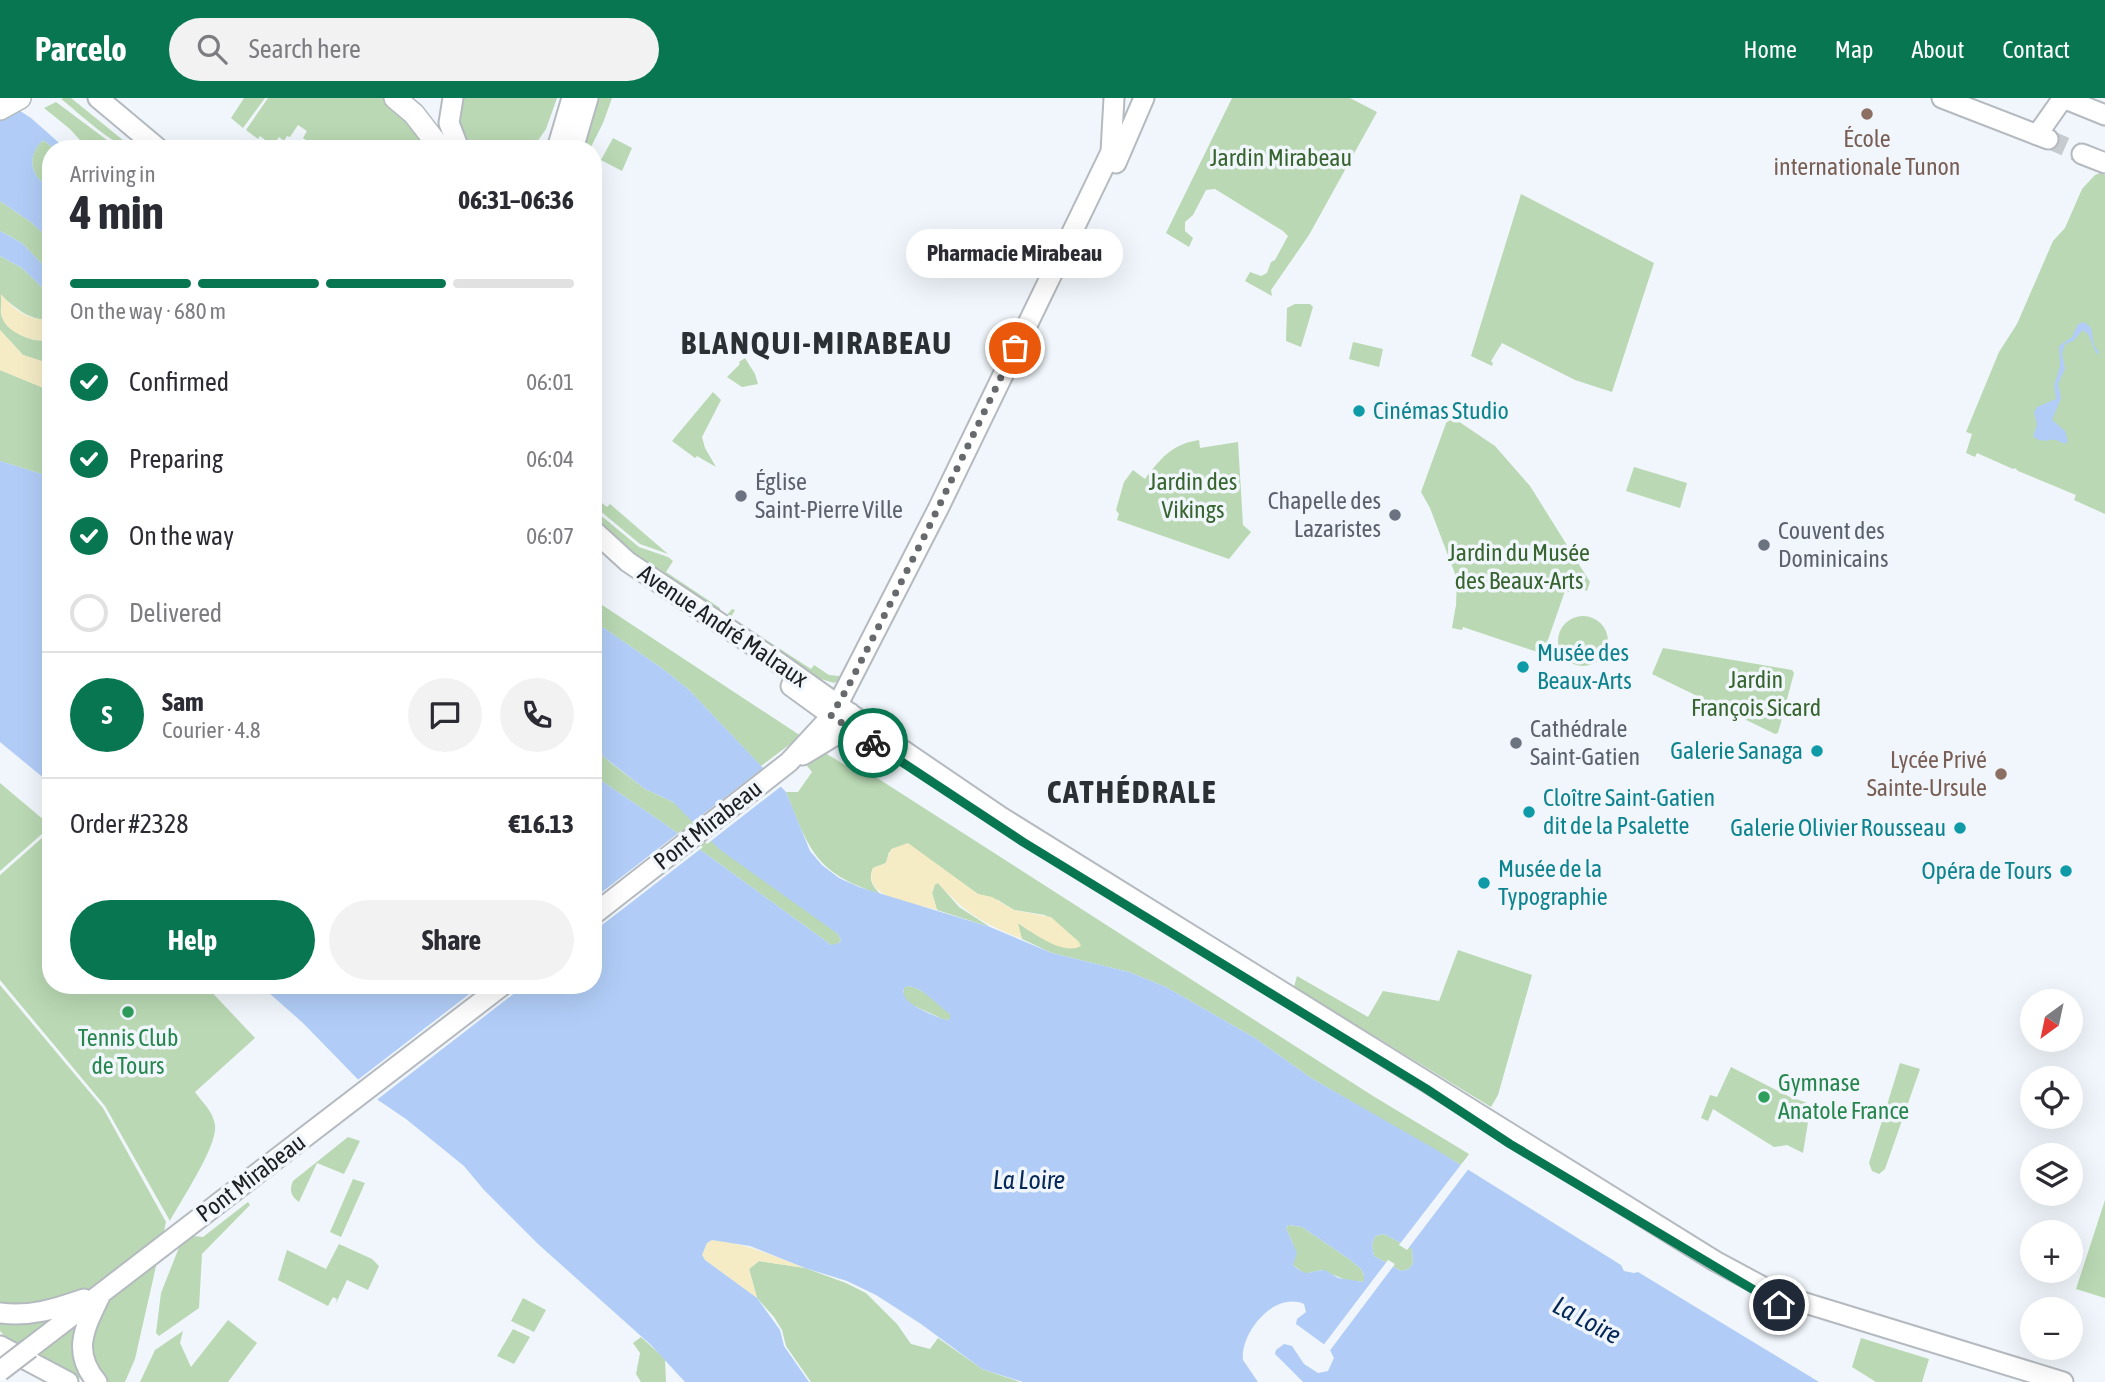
<!DOCTYPE html>
<meta charset="utf-8">
<style>
body{margin:0;font-family:"Asap Condensed",sans-serif;background:#f2f2f3;color:#2b2b33;height:100vh;display:flex;flex-direction:column;font-size:26px;white-space:nowrap}
*{box-sizing:border-box;margin:0}
p{font-size:23px;color:#7c7c81}
.icon{flex:none;width:38px;height:38px;fill:none;stroke:currentColor;stroke-width:2;stroke-linecap:round;stroke-linejoin:round}
.map{position:relative;flex:1;overflow:hidden}
.sheet{position:absolute;left:42px;top:42px;width:560px;height:854px;display:flex;flex-direction:column;background:#fff;border-radius:28px;box-shadow:0 7px 28px #0002}
.sheet>*{flex:none}
.needle{width:46px;rotate:213deg}
.buttons{position:absolute;left:2020px;top:891px;display:grid;gap:14px}
.buttons a{display:grid;place-items:center;width:63px;height:63px;border-radius:50%;background:#fff;box-shadow:0 7px 28px #0002;font-size:35px}
.pin{position:absolute;display:grid;place-items:center;width:60px;height:60px;color:#fff;margin:-30px;border:4px solid #fff;border-radius:50%;box-shadow:0 2px 7px #0007}
.courier{position:absolute;display:grid;place-items:center;width:70px;height:70px;margin:-35px;border:5px solid #087751;border-radius:50%;background:#fff;color:#222;box-shadow:0 2px 9px #0007}
.bubble{position:absolute;height:49px;border-radius:24px;background:#fff;box-shadow:0 7px 28px #0002;font-size:23px;font-weight:700;line-height:49px;text-align:center}
.headline em{font-style:normal;font-weight:700}
.headline div{display:flex;flex-direction:column-reverse}
.headline{display:flex;align-items:center;justify-content:space-between;height:119px;padding:0 28px}
h1{font-size:46px;font-weight:700;line-height:52px}
.bar{display:grid;grid-template-columns:repeat(4,1fr);gap:10px 7px;align-content:center;height:84px;padding:0 28px}
.bar i{height:9px;border-radius:5px;background:#e1e1e2}
.bar .current{background:#087751}
.bar p{grid-column:span 4}
.line{display:flex;align-items:center;gap:18px;padding:0 28px;border-top:2px solid #e1e1e2}
.line div{flex:1}
.round{display:grid;place-items:center;flex:none;width:74px;height:74px;border-radius:37px;background:#f2f2f3}
ol{padding:0 28px;list-style:none}
li{display:flex;align-items:center;gap:21px;height:77px}
li p{margin-inline-start:auto}
li .icon{padding:7px;border-radius:50%;background:#087751;color:#fff;stroke-width:4}
li:last-child{color:#7c7c81}
li i{width:38px;height:38px;border:4px solid #e1e1e2;border-radius:50%}
.primary-button{display:flex;gap:14px;margin-top:auto;padding:14px 28px}
.primary-button a{flex:1;height:80px;border-radius:42px;background:#087751;color:#fff;font-size:28px;font-weight:700;line-height:80px;text-align:center}
.primary-button a+a{background:#f2f2f3;color:#2b2b33}
header{display:flex;align-items:center;gap:42px;box-sizing:border-box;height:98px;padding:0 35px;background:#087751;color:#fff}
header strong{font-size:33px}
nav{display:flex;gap:38px;margin-inline-start:auto;font-size:24px}
.search{width:490px;height:63px;background:#f2f2f3;display:flex;align-items:center;gap:18px;box-sizing:border-box;padding:0 24px;border-radius:38px;color:#7c7c81;font-size:26px}
.map>svg:first-child{display:block}
.green{fill:#b9d8b3}
.sand{fill:#f5ecc6}
.water{fill:#b1cdf7;fill-rule:evenodd}
.pier{fill:#f0f6fb}
.lines{fill:none;stroke-linecap:round;stroke-linejoin:round}
.major-tunnel{stroke:#c6cbcf;stroke-width:19;stroke-dasharray:19 10;stroke-linecap:butt}
.major-casing{stroke:#b4babf;stroke-width:23}
.highway-casing{stroke:#b4babf;stroke-width:24}
.major{stroke:#fff;stroke-width:19}
.highway{stroke:#fff;stroke-width:21}
.major-bridge-casing{stroke:#b4babf;stroke-width:23;stroke-linecap:butt}
.major-bridge{stroke:#fff;stroke-width:19}
.done{stroke:#676a6d;stroke-width:7;stroke-dasharray:0 12.6}
.route{stroke:#087751;stroke-width:9}
.education-dot{fill:#8d6e63;stroke:#f0f6fb;stroke-width:2.5}
.culture-dot{fill:#0f9aa8;stroke:#f0f6fb;stroke-width:2.5}
.worship-dot{fill:#6b7280;stroke:#f0f6fb;stroke-width:2.5}
.leisure-dot{fill:#2e9e5b;stroke:#f0f6fb;stroke-width:2.5}
.labels{text-anchor:middle;stroke-width:7;stroke-linejoin:round;paint-order:stroke}
.education-label{font-size:24px;fill:#785e54;stroke:#f0f6fb}
.park-label{font-size:24px;fill:#37642f;stroke:#f0f6fb}
.culture-label{font-size:24px;fill:#0d838f;stroke:#f0f6fb;text-anchor:start}
.worship-label{font-size:24px;fill:#5b616d;stroke:#f0f6fb;text-anchor:start}
.street-label{font-size:24px;fill:#1d1f21;stroke:#f0f6fb}
.leisure-label{font-size:24px;fill:#27864d;stroke:#f0f6fb}
.water-label{font-size:26px;font-style:italic;fill:#052858;stroke:#f0f6fb}
.district-label{font-size:32px;font-weight:bold;letter-spacing:2px;fill:#2b3034;stroke:#f0f6fb}
</style>
<header>
<strong>Parcelo</strong>
<div class="search"><svg class="icon" aria-label="search" viewBox="0 0 24 24"><circle cx="10" cy="10" r="6"/><path d="M15 15l6 6"/></svg>Search here</div>
<nav><a>Home</a><a>Map</a><a>About</a><a>Contact</a></nav>
</header>
<div class="map">
<svg width="2105" height="1284" viewBox="0 0 2105 1284">
<rect width="100%" height="100%" fill="#f0f6fb"/>
<path class="green" d="M64 0H71L134 51C116 51 77 13 61 1Z
M244 0H265L243 30 231 20Z
M268 0H384L391 5V13L396 8 433 51H380L376 46 371 51H324L320 47 318 50 303 40 307 33 298 27 290 39 287 38 284 43 279 39 273 48 260 38 258 41 246 32Z
M461 0H557L546 31 532 51H465L456 11Z
M596 0H612L603 25 590 51H582Z
M1232 0H1350L1377 14 1309 137 1271 192 1272 198 1245 183 1250 174 1261 178 1267 175 1271 164 1275 162 1288 138 1283 133 1215 91 1206 92 1193 117 1185 124V133L1193 140 1189 149 1166 135Z
M56 4 119 51H88L70 31 44 10Z
M613 40 632 50 622 73 601 62Z
M43 42 55 51H51V91C31 79 25 59 43 42Z
M2100 75 2105 77V416L2074 402 2076 397 2018 373 2015 370 2013 371 1977 355 1975 359 1966 355 1972 336 1966 334 1999 254 2017 226 2053 143 2065 130 2082 91 2095 77Z
M1521 96 1654 165 1612 294 1575 282 1502 245 1491 263 1493 265 1492 268 1471 258Z
M0 103 32 125 51 143V168L43 167 22 145 0 133Z
M0 158 22 170 51 198V222C28 222 18 211 1 198 3 205 0 210 1 216 5 232 31 245 45 242L51 231V266L23 257 0 232Z
M1295 206H1310L1313 209 1301 249 1286 243 1287 210Z
M1353 244 1383 251 1379 269 1349 261Z
M745 260 755 276 758 286 742 289 727 279 740 266 739 264Z
M0 272 51 293V379L0 363Z
M713 294 721 302 702 339 705 350 716 369 697 358 695 360 672 343Z
M1449 317 1495 348 1530 388 1590 484 1587 493 1572 487 1569 494 1565 493 1543 556 1463 529 1462 532 1452 530 1456 507 1457 481 1430 410 1421 394Z
M1199 342 1200 350 1238 344 1243 427 1251 434 1229 461 1117 422 1119 416 1116 412 1124 384 1133 372 1145 381C1160 361 1172 346 1199 342Z
M1634 369 1687 385 1680 410 1626 393Z
M593 398 607 409 610 406 668 456 640 446 593 407Z
M593 411 639 449 668 459 673 463 666 474 720 510 719 519 593 430Z
M593 501 801 638 761 668 688 591 663 571 604 530 593 526Z
M732 511 735 512 731 519 811 571 814 567 829 577 839 578 840 582 834 585 821 581 818 585 726 518Z
M1558 543a25 25 0 1 1 50 0a25 25 0 1 1-50 0Z
M1663 550 1792 572 1794 575 1778 635 1775 636 1652 576Z
M593 641 604 659 611 665 645 691 673 704 838 836 841 842 837 847H831L823 841 662 724 593 677Z
M825 655 855 673 860 669 1373 998 1469 1056 1461 1067 1311 980 1255 940 1166 889 1129 874 1052 855 1022 841 1017 824 1028 832 1079 844 1045 817 1014 812 998 802 978 796 923 757 889 754 886 765 873 770C868 782 872 787 880 796 816 775 810 754 786 694H798L812 674 807 668Z
M0 685 51 728 0 773Z
M51 732V887H205L255 940 195 994C202 1004 213 1013 215 1027 218 1048 181 1102 170 1123L105 1008 0 882V777Z
M938 785 959 809 990 829 937 812 932 795 935 786Z
M1458 852 1532 877 1498 997 1491 1009 1294 889 1297 878 1368 919 1383 893 1439 903Z
M0 887 103 1010 166 1124 135 1261 125 1284H93L81 1281 10 1244 0 1233Z
M908 888C925 891 937 905 950 916L951 921 945 922 910 906 903 899 904 889Z
M1900 965 1920 971 1885 1071 1879 1076 1872 1073 1869 1065Z
M1731 969 1790 999 1811 1006 1803 1055 1787 1047 1774 1049 1713 1011 1708 1023 1701 1020 1710 997 1717 999Z
M348 1039 360 1043 344 1076 317 1065 299 1104C291 1098 289 1093 293 1083Z
M353 1081 365 1085 341 1139 330 1134Z
M2105 1102V1200L2076 1191Z
M248 1104 250 1107 202 1156 199 1210 159 1238 156 1235 161 1195 184 1137 203 1139Z
M1288 1127 1302 1129 1349 1161 1361 1171 1365 1180 1364 1184 1346 1182 1321 1172 1305 1176 1293 1167V1146L1286 1130Z
M1384 1136 1412 1151 1413 1165 1409 1171 1401 1173 1374 1158 1372 1147 1375 1138Z
M339 1146 372 1161 379 1168 368 1192 347 1182 335 1207 337 1201 333 1199 328 1208 278 1182 287 1152 326 1171Z
M759 1163 805 1170 846 1185 866 1195 897 1226 911 1246 930 1251 938 1240 982 1271 1020 1284H811L786 1248 782 1232 774 1219 757 1200 749 1171Z
M523 1200 546 1212 534 1234 511 1223Z
M228 1222 257 1245 228 1284H140L155 1252 183 1233 180 1245 191 1269Z
M513 1231 530 1239 514 1266 497 1258Z
M641 1239 665 1261 666 1284H641L636 1276 640 1255 633 1245Z
M1861 1240 1929 1261 1922 1284H1876L1852 1269Z"/>
<path class="sand" d="M1 196C15 213 28 222 51 222V231L45 242C32 244 6 234 2 219 0 212 2 204 1 196Z
M0 232 23 257 51 266V293L0 272Z
M908 745 978 796 992 799 1014 812 1051 819 1079 844 1081 848C1063 858 1033 835 1018 825L1022 841C984 826 965 815 938 785L935 786 932 795 937 812C917 806 860 801 873 770L886 765 891 751Z
M712 1142C746 1145 774 1158 805 1170L759 1163 749 1171 757 1200 705 1162 702 1157 707 1145Z"/>
<path class="water" d="M0 0 31 20 66 51H55L43 42C25 60 31 79 51 91V143L32 125 0 103Z
M0 133 22 145 43 167 51 168V198L22 170 0 158Z
M2084 224 2091 230 2094 247 2099 254 2097 257 2088 236 2083 232 2073 243 2065 246 2062 255 2065 271 2058 286 2061 300 2052 322 2065 333 2068 343 2065 346C2062 345 2059 343 2056 342 2047 341 2041 346 2033 338L2037 327 2034 314 2037 309 2056 301 2054 288 2060 268 2059 248 2072 239 2078 226Z
M0 363 51 379V686L0 644Z
M593 526 604 530 663 571 688 591 786 694 810 753 822 767 839 780 859 789 990 829 1052 855 1129 874 1166 889 1255 940 1311 980 1435 1051 1621 1167 1624 1173 1634 1175 1638 1174 1819 1284H1303L1275 1256 1276 1252 1284 1246 1292 1248 1304 1266 1318 1275 1328 1273 1334 1260 1329 1250 1296 1226 1297 1221 1306 1214 1304 1206C1274 1193 1240 1235 1243 1262L1258 1284H1023L982 1271 921 1226 876 1197 847 1183 805 1170 750 1148 712 1142 707 1145 702 1157 705 1162 757 1200 780 1232 784 1248 809 1284H685L651 1247 538 1146 484 1092 464 1068 406 1021 378 1002 303 925 260 887H593V677L662 724 823 841 831 847 839 845 841 842 838 836 719 751 673 704 645 691 604 659 593 641ZM908 888C926 891 935 906 950 916V921L945 922C932 916 899 906 904 890ZM1288 1127 1302 1129 1349 1161 1361 1171 1364 1177V1184L1338 1180 1325 1172C1309 1173 1307 1180 1293 1167L1297 1155 1286 1130ZM1384 1136 1412 1151 1413 1165 1409 1171 1401 1173 1374 1158 1372 1147 1375 1138Z"/>
<path class="pier" d="M766 668 784 686 707 746 689 727Z
M681 733 703 749 593 834V801Z
M481 887H525L374 1004 355 984Z
M1463 1064 1470 1069 1407 1152 1399 1147Z
M1388 1162 1395 1166 1328 1255 1322 1249Z"/>
<g class="lines">
<path class="major-tunnel" d="M2048 41 2082 56"/>
<defs>
<path id="major" d="M98 0 159 51
M453 0 449 25 459 51
M1942 0 2048 41
M2063 0 2105 17
M2037 37 2063 0
M557 51 572 0
M573 51 588 0
M2082 56 2105 65
M1116 65 1144 0
M593 432 628 464 769 558 876 634 1001 719 1715 1163 1776 1196 2063 1284
M791 588 846 628
M803 657 836 637 850 615
M593 817 789 664 825 625 838 606 938 411 1111 54 1114 0
M0 1215C30 1219 55 1211 84 1201
M0 1248 68 1284
M30 1250 503 887
M97 1284C71 1254 85 1229 100 1198"/>
<path id="highway" d="M395 0 414 16 441 51
M0 11 20 0"/>
</defs>
<use href="#major" class="major-casing"/>
<use href="#highway" class="highway-casing"/>
<use href="#major" class="major"/>
<use href="#highway" class="highway"/>
<defs>
<path id="major-bridge" d="M0 1273 30 1250"/>
</defs>
<use href="#major-bridge" class="major-bridge-casing"/>
<use href="#major-bridge" class="major-bridge"/>
</g>
<g class="lines">
<path class="done" d="M873 645 831 618 848 589 926 435 1015 250"/>
<path class="route" d="M873 645 1023 744 1425 990 1510 1046 1779 1207"/>
</g>
<g class="education-dot">
<circle cx="1867" cy="16" r="7"/>
<circle cx="2001" cy="676" r="7"/>
</g>
<g class="culture-dot">
<circle cx="1359" cy="313" r="7"/>
<circle cx="1523" cy="569" r="7"/>
<circle cx="1817" cy="653" r="7"/>
<circle cx="1529" cy="714" r="7"/>
<circle cx="1960" cy="730" r="7"/>
<circle cx="2066" cy="773" r="7"/>
<circle cx="1484" cy="785" r="7"/>
</g>
<g class="worship-dot">
<circle cx="741" cy="398" r="7"/>
<circle cx="1395" cy="417" r="7"/>
<circle cx="1764" cy="447" r="7"/>
<circle cx="1516" cy="645" r="7"/>
</g>
<g class="leisure-dot">
<circle cx="128" cy="914" r="7"/>
<circle cx="1764" cy="999" r="7"/>
</g>
<g class="labels">
<g class="education-label">
<text x="1867" y="49">École<tspan x="1867" dy="28">internationale Tunon</tspan></text>
<text x="1987" y="670" text-anchor="end">Lycée Privé<tspan x="1987" dy="28">Sainte-Ursule</tspan></text>
</g>
<g class="park-label">
<text x="1281" y="68">Jardin Mirabeau</text>
<text x="1193" y="392">Jardin des<tspan x="1193" dy="28">Vikings</tspan></text>
<text x="1519" y="463">Jardin du Musée<tspan x="1519" dy="28">des Beaux-Arts</tspan></text>
<text x="1756" y="590">Jardin<tspan x="1756" dy="28">François Sicard</tspan></text>
</g>
<g class="culture-label">
<text x="1373" y="321">Cinémas Studio</text>
<text x="1537" y="563">Musée des<tspan x="1537" dy="28">Beaux-Arts</tspan></text>
<text x="1803" y="661" text-anchor="end">Galerie Sanaga</text>
<text x="1543" y="708">Cloître Saint-Gatien<tspan x="1543" dy="28">dit de la Psalette</tspan></text>
<text x="1946" y="738" text-anchor="end">Galerie Olivier Rousseau</text>
<text x="1498" y="779">Musée de la<tspan x="1498" dy="28">Typographie</tspan></text>
<text x="2052" y="781" text-anchor="end">Opéra de Tours</text>
</g>
<g class="worship-label">
<text x="755" y="392">Église<tspan x="755" dy="28">Saint-Pierre Ville</tspan></text>
<text x="1381" y="411" text-anchor="end">Chapelle des<tspan x="1381" dy="28">Lazaristes</tspan></text>
<text x="1778" y="441">Couvent des<tspan x="1778" dy="28">Dominicains</tspan></text>
<text x="1530" y="639">Cathédrale<tspan x="1530" dy="28">Saint-Gatien</tspan></text>
</g>
<g class="street-label">
<text transform="translate(723 528) rotate(34)" y="8">Avenue André Malraux</text>
<text transform="translate(708 727) rotate(-38)" y="8">Pont Mirabeau</text>
<text transform="translate(251 1080) rotate(-37)" y="8">Pont Mirabeau</text>
</g>
<g class="leisure-label">
<text x="128" y="948">Tennis Club<tspan x="128" dy="28">de Tours</tspan></text>
<text x="1778" y="993" text-anchor="start">Gymnase<tspan x="1778" dy="28">Anatole France</tspan></text>
</g>
<g class="water-label">
<text x="1029" y="1091">La Loire</text>
<text transform="translate(1587 1222) rotate(28)" y="9">La Loire</text>
</g>
<g class="district-label">
<text x="817" y="256">BLANQUI-MIRABEAU</text>
<text x="1132" y="705">CATHÉDRALE</text>
</g>
</g>
</svg>
<div class="buttons">
<a><svg class="needle" viewBox="-14 -14 28 28"><path d="M0-13l5 13h-10z" fill="#e53935"/><path d="M0 13l5-13h-10z" fill="#7c7c81"/></svg></a>
<a><svg class="icon" aria-label="locate" viewBox="0 0 24 24"><circle cx="12" cy="12" r="6"/><path d="M12 2v4M12 18v4M2 12h4M18 12h4"/></svg></a>
<a><svg class="icon" aria-label="layers" viewBox="0 0 24 24"><path d="M12 4l9 5-9 5-9-5zM3 14l9 5 9-5"/></svg></a>
<a>+</a>
<a>−</a>
</div>
<div class="pin" style="left:1015px;top:250px;background:#ea580c"><svg class="icon" aria-label="bag" viewBox="0 0 24 24"><path d="M5 8h14l-1 12H6zM9 8a3 3 0 0 1 6 0"/></svg></div>
<div class="pin" style="left:1779px;top:1207px;background:#1f2937"><svg class="icon" aria-label="home" viewBox="0 0 24 24"><path d="M3 11l9-7 9 7M6 9v11h12V9"/></svg></div>
<div class="courier" style="left:873px;top:645px"><svg class="icon" aria-label="bike" viewBox="0 0 24 24"><circle cx="6" cy="16" r="4"/><circle cx="18" cy="16" r="4"/><path d="M6 16l4-8h5l3 8M10 8l3 8H6M13 5h3"/></svg></div>
<div class="bubble" style="left:906px;top:131px;width:217px">Pharmacie Mirabeau</div>
<section class="sheet">
<div class="headline"><div><h1>4 min</h1><p>Arriving in</p></div><em>06:31–06:36</em></div>
<div class="bar"><i class="current"></i><i class="current"></i><i class="current"></i><i></i><p>On the way · 680 m</p></div>
<ol>
<li><svg class="icon" aria-label="check" viewBox="0 0 24 24"><path d="M5 12l5 5 9-10"/></svg>Confirmed<p>06:01</p></li>
<li><svg class="icon" aria-label="check" viewBox="0 0 24 24"><path d="M5 12l5 5 9-10"/></svg>Preparing<p>06:04</p></li>
<li><svg class="icon" aria-label="check" viewBox="0 0 24 24"><path d="M5 12l5 5 9-10"/></svg>On the way<p>06:07</p></li>
<li><i></i>Delivered</li>
</ol>
<div class="line" style="height:126px"><b class="round" style="background:#087751;color:#fff">S</b><div><b>Sam</b><p>Courier · 4.8</p></div><a class="round"><svg class="icon" aria-label="chat" viewBox="0 0 24 24"><path d="M4 5h16v11H9l-5 4z"/></svg></a><a class="round"><svg class="icon" aria-label="phone" viewBox="0 0 24 24"><path d="M5 4h4l2 5-3 2q2 4 5 5l2-3 5 2v4C11 20 4 13 5 4z"/></svg></a></div>
<div class="line" style="height:91px"><div>Order #2328</div><b>€16.13</b></div>
<div class="primary-button"><a>Help</a><a>Share</a></div>
</section>
</div>
